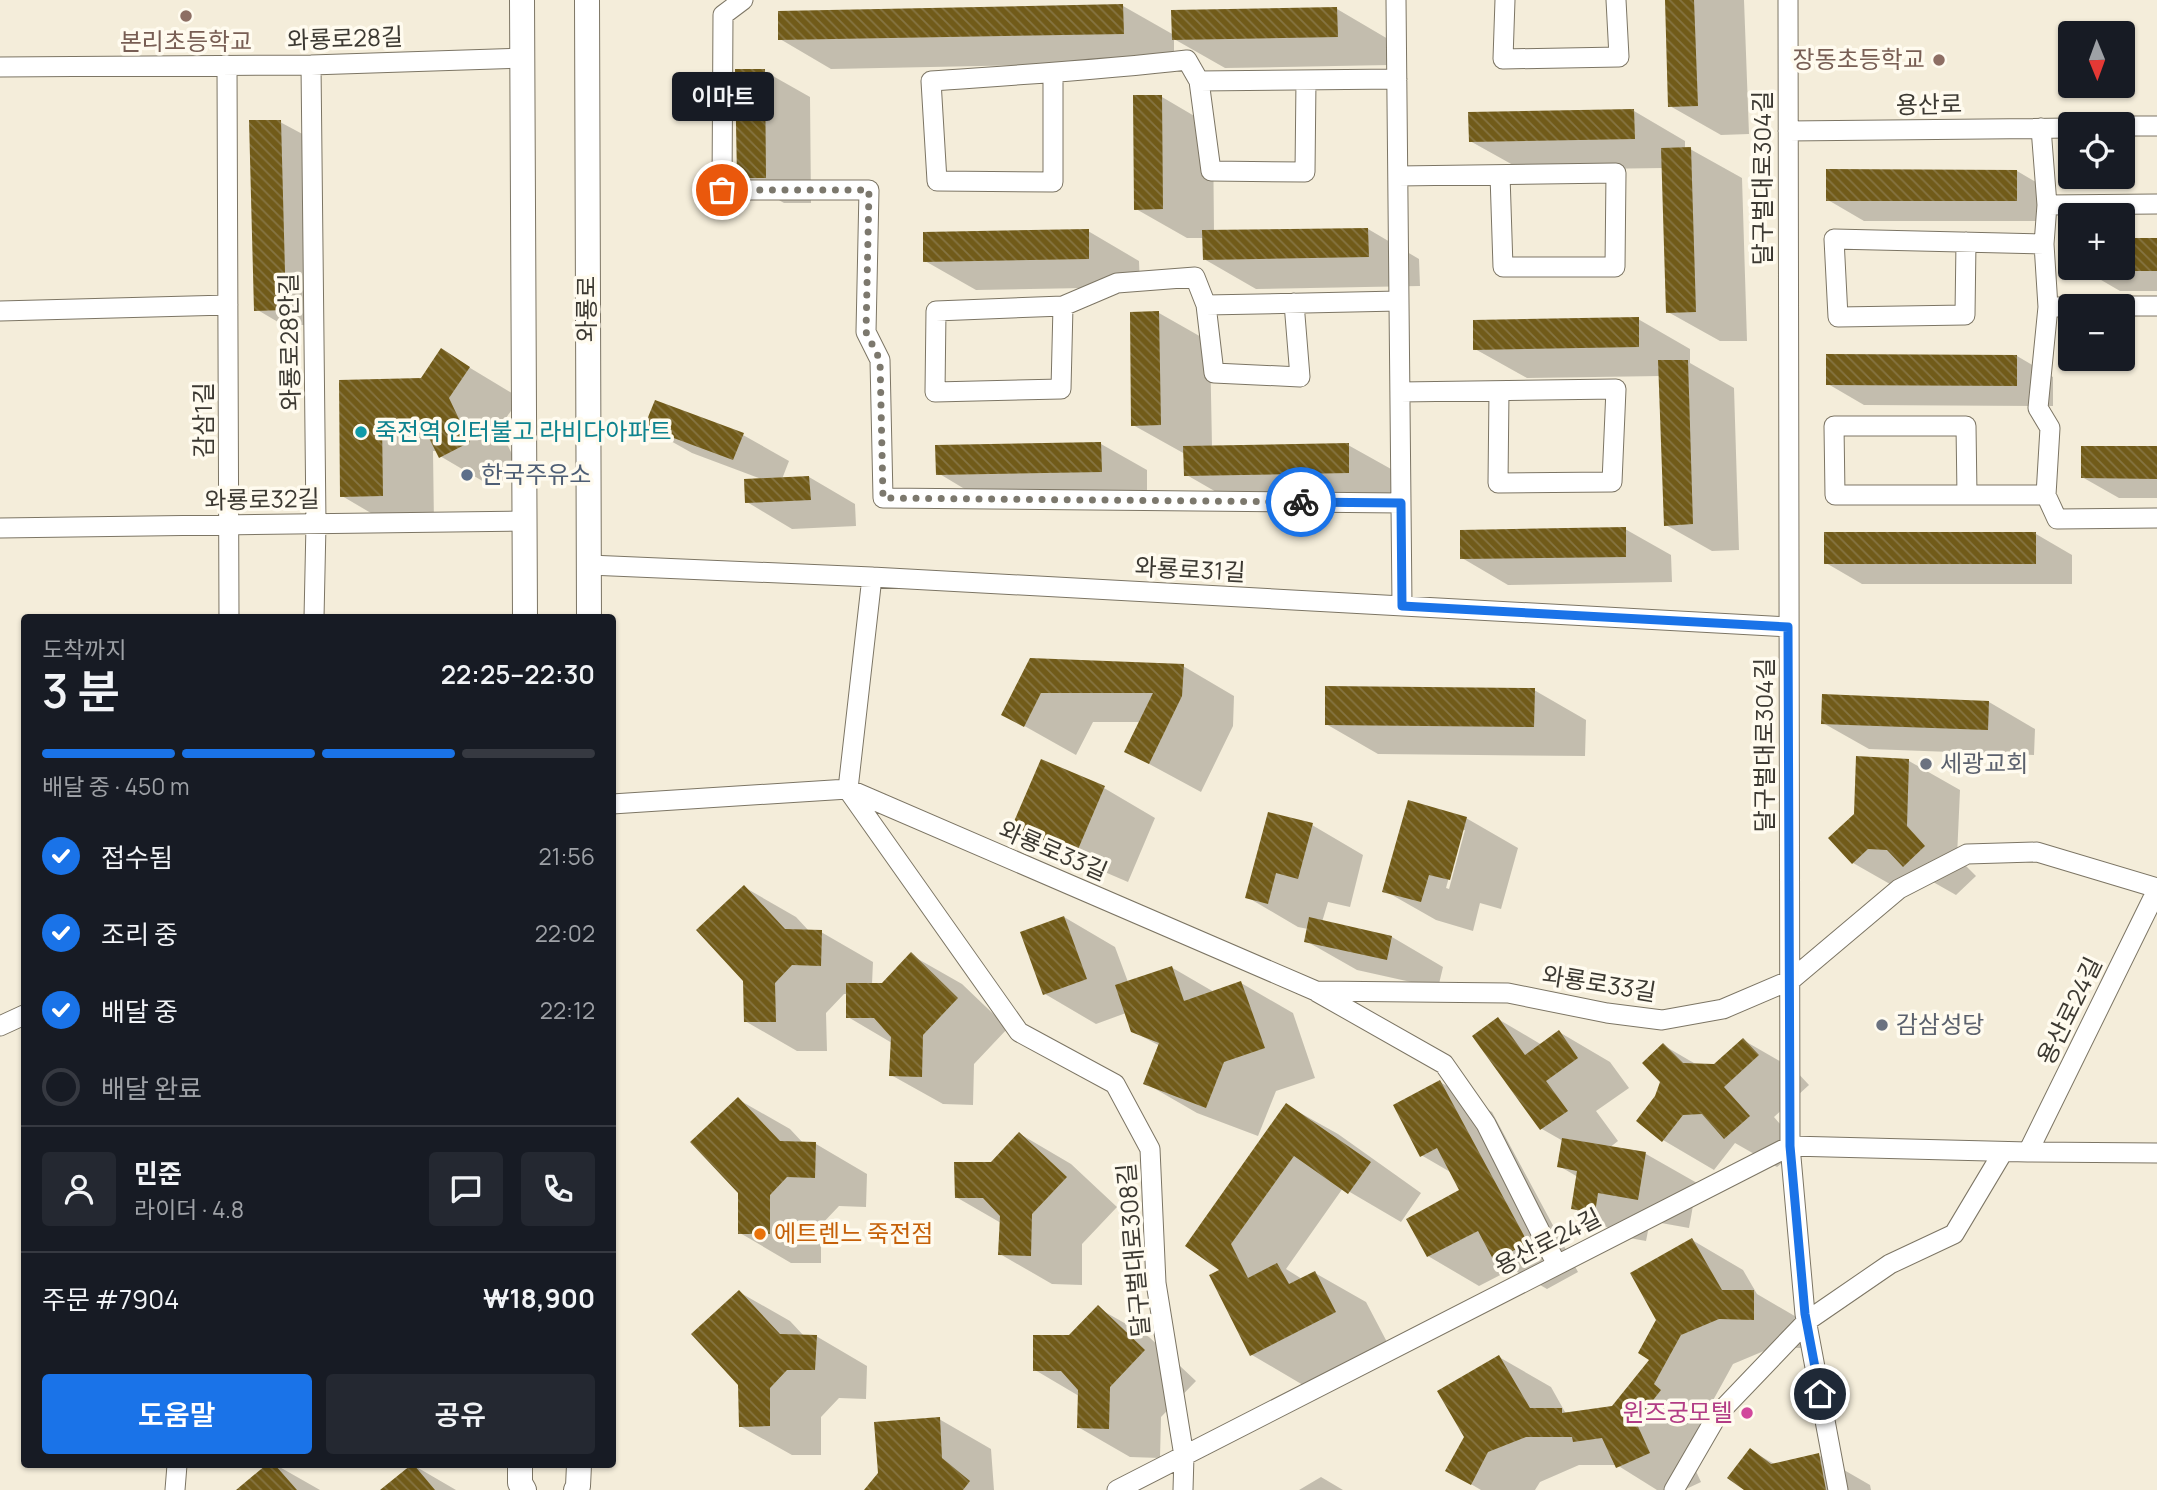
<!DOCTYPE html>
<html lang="ko">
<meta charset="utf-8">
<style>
body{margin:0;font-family:Manrope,"Noto Sans KR",sans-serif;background:#242831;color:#f1f3f6;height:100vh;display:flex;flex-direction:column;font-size:26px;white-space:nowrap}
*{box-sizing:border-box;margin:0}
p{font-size:23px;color:#9ea1a6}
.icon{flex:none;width:38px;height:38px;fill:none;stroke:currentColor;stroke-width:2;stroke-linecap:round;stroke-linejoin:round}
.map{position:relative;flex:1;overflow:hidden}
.details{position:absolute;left:21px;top:614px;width:595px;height:854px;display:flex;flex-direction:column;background:#171b24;border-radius:7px;box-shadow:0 2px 5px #0004}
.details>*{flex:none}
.needle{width:46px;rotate:179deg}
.controls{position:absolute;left:2058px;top:21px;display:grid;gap:14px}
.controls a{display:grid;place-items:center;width:77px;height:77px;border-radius:7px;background:#171b24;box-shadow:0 2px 5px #0004;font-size:35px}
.pin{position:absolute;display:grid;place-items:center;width:60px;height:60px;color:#fff;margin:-30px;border:4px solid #fff;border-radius:50%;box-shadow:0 2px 7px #0007}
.courier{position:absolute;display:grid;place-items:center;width:70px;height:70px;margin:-35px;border:5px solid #1a73e8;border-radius:50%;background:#fff;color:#222;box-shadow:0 2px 9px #0007}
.bubble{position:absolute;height:49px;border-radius:7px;background:#171b24;box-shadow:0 2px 5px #0004;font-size:23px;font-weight:600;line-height:49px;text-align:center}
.headline em{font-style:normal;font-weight:600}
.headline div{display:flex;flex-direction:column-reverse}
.headline{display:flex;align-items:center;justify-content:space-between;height:119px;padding:0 21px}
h1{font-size:46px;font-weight:600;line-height:52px}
.bar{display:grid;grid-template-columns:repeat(4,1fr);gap:10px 7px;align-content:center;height:84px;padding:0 21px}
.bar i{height:9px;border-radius:5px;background:#363941}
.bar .active{background:#1a73e8}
.bar p{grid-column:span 4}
.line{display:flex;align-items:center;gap:18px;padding:0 21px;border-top:2px solid #363941}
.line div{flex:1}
.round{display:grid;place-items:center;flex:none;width:74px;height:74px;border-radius:7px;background:#242831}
ol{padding:0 21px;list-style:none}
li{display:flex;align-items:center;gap:21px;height:77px}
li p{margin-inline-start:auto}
li .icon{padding:7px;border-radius:50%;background:#1a73e8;color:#fff;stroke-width:4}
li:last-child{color:#9ea1a6}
li i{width:38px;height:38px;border:4px solid #363941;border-radius:50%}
.cta{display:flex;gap:14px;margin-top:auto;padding:14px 21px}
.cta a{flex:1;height:80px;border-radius:7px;background:#1a73e8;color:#fff;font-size:28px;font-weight:600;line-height:80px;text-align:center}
.cta a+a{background:#242831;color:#f1f3f6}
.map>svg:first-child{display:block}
.shadow{fill:#0003;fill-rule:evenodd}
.building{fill:url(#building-back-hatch)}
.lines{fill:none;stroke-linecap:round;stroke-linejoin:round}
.minor-casing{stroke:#7c7564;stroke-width:21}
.major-casing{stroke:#7c7564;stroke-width:26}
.minor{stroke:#fff;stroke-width:19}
.major{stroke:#fff;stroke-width:24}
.done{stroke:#7c786d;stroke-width:7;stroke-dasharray:0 12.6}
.route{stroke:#1a73e8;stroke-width:9}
.education-dot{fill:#8d6e63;stroke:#fffbef;stroke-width:2.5}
.culture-dot{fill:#0f9aa8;stroke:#fffbef;stroke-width:2.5}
.service-dot{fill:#5c6f8a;stroke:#fffbef;stroke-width:2.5}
.worship-dot{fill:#6b7280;stroke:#fffbef;stroke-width:2.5}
.food-dot{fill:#e8710a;stroke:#fffbef;stroke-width:2.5}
.hotel-dot{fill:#d1479c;stroke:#fffbef;stroke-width:2.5}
.labels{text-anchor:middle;stroke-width:7;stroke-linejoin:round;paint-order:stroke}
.street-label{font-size:24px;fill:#3c3932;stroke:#fffbef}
.education-label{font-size:24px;fill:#785e54;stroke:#fffbef}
.culture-label{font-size:24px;fill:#0d838f;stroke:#fffbef;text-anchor:start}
.service-label{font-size:24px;fill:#4e5e75;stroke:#fffbef;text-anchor:start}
.worship-label{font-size:24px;fill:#5b616d;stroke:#fffbef;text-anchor:start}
.food-label{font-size:24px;fill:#c56008;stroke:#fffbef;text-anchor:start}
.hotel-label{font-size:24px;fill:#b23c85;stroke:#fffbef;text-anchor:end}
</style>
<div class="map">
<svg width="2157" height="1490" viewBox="0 0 2157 1490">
<defs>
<pattern id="building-back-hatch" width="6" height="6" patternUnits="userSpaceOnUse" patternTransform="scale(1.75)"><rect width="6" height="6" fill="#715b19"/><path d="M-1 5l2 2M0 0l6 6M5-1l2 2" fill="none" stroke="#867543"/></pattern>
</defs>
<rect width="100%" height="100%" fill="#f4edda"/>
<path class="shadow" d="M1666 0H1744L1749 134 1721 135 1670 106Z
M1123 6 1174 35 1337 9 1388 39 1389 65 1225 68 1174 39V62L831 69 780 39Z
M764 71 810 97 811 203H784L738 177Z
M1162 97 1213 127 1214 232 1368 229 1419 259 1420 286 1256 289 1204 259V238H1187L1136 209Z
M1634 111 1685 141V149H1690L1742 178 1747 341H1720L1668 312 1663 168 1522 170 1470 141Z
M280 122 308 137 313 325H283L256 309Z
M2017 171 2053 192V221H1864L1828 200Z
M1088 231 1139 261 1140 287 976 290 925 261Z
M2123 240H2157V291H2120L2084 270V268H2123Z
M1159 313 1210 342 1212 447 1348 445 1400 474V501L1237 504 1185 474V454L1133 425Z
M1638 319 1690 349V363L1734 388 1739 550 1712 551 1666 525 1661 376 1527 378 1475 349Z
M442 351 520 398 499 428 521 472 491 486 440 456 437 451H433L434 525 393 526 342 496 341 381 422 380Z
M2017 356 2053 377V406L1864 405 1828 384Z
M646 427 743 435 789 461 782 479 809 477 855 504 856 526 792 529 747 502 764 480 692 453Z
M1101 444 1147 470V497L983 500 938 473Z
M2157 447V498H2119L2082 477Z
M1625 529 1671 555 1672 582 1508 585 1462 558Z
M2036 534 2072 555V584H1862L1826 563Z
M1031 660 1183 666 1234 696 1233 726 1201 792 1127 752 1141 722H1093L1076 755 1003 714Z
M1534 690 1586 720 1585 756 1378 754 1326 724Z
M1989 702 2035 729 2034 755 1869 749 1823 723Z
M1042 761 1104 788 1155 818 1128 882 1065 855 1014 826Z
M1909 761 1960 790 1957 857 1976 876 1956 895 1926 878 1904 892 1853 863Z
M1466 818 1518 848 1501 909 1480 903 1473 931 1436 920 1385 891ZM1462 830H1465L1449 889 1446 888Z
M1312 825 1363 855 1350 907 1328 902 1322 922 1392 937 1443 967 1438 988 1357 970 1306 941 1308 929 1298 927 1247 897Z
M744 887 796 917 809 931 821 932 873 962 872 984H883L911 955 962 984 1008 1028 974 1064 973 1105 943 1104 891 1075 892 1043 848 1017 847 994H844L826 1013 827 1051H797L745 1021Z
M1064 917 1115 947 1128 982 1171 967 1214 992 1241 983 1293 1013 1315 1078 1276 1091 1258 1136 1197 1113 1145 1083 1160 1046 1132 1031 1126 1013 1096 1024 1045 994Z
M1498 1019 1542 1045 1559 1032 1610 1062 1629 1088 1596 1111 1618 1141 1609 1148 1646 1154 1697 1183 1689 1228 1650 1221 1646 1241 1624 1237 1573 1208 1578 1177 1559 1166 1563 1141 1542 1129 1474 1036Z
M1743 1040 1795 1070 1809 1085 1774 1117 1800 1147 1777 1167 1735 1143 1714 1170 1663 1140 1657 1097 1662 1081 1663 1045 1699 1066H1714Z
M1440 1082 1492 1112 1578 1272 1547 1289 1512 1269 1479 1286 1428 1256 1462 1191 1452 1173 1421 1155Z
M739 1100 790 1129 804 1144H816L867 1174 866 1207 839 1206 821 1225V1263H791L740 1233Z
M1286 1105 1338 1134 1421 1193 1401 1222 1343 1188 1286 1269 1302 1279 1315 1273 1366 1302 1387 1342 1303 1385 1252 1355 1222 1270 1187 1246Z
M1020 1134 1071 1164 1117 1207 1082 1244V1285L1052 1284 1000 1254 1001 1223 956 1197Z
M1692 1240 1743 1270 1757 1294 1805 1322V1348H1771L1733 1364 1705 1415 1711 1420 1687 1452 1701 1482 1684 1490H1657L1617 1465H1579L1540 1482 1535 1490H1481L1447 1470 1466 1437 1499 1357 1551 1387 1565 1412 1569 1414 1613 1408 1651 1359 1658 1320Z
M739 1292 790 1321 804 1336H816L867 1366 866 1399 839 1398 821 1417V1455H792L740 1426Z
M1098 1308 1149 1337 1196 1381 1161 1417 1160 1458 1130 1457 1078 1427 1079 1396 1035 1370Z
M939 1419 991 1449 994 1490H867Z
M1750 1450 1776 1465 1818 1455 1870 1485 1871 1490H1747Z
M269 1465H276L320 1490H239Z
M413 1465 456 1490H383Z
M1321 1477 1343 1490H1299Z"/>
<path class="building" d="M1665 0H1694L1698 106 1668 107Z
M1123 4 1124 34 778 40V11Z
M1337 7 1338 37 1172 40 1171 10Z
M735 69H765L766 178H737Z
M1133 95H1162L1163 209 1134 210Z
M1634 109 1635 139 1469 142 1468 112Z
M249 120H281L286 310 254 311Z
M1691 147 1696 312 1666 313 1661 148Z
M1826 169 2017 170V201H1826Z
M1368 228 1369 257 1203 260 1202 230Z
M1089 229V259L923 262V232Z
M2123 238H2157V271H2123Z
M1159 311 1161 425 1131 426 1130 312Z
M1639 317V347L1473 350V320Z
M441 348 470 367 449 398 470 442 439 458 421 422H382L383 496 340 497 339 380 421 378Z
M1826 354 2017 355V386L1826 385Z
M1658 360H1688L1693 524 1664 526Z
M655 400 744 433 733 460 644 427Z
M1101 442 1102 472 936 475 935 445Z
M1349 443V473L1184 476 1183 446Z
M2081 446H2157V479L2081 478Z
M809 476 811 500 745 503 744 479Z
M1626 527V557L1460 559V530Z
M1824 532H2036V564H1824Z
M1030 658 1184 664 1182 696 1149 764 1124 752 1153 693H1041L1024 727 1001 715Z
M1325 686 1535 688 1534 727 1325 725Z
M1822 694 1989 701 1988 730 1821 724Z
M1856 756 1909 759 1907 826 1925 846 1903 867 1887 850 1868 849 1852 864 1828 838 1854 814Z
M1041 759 1105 786 1076 854 1012 826Z
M1408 800 1467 817 1450 880 1429 875 1421 902 1382 892Z
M1268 812 1313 823 1298 879 1276 873 1268 904 1245 898Z
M744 885 785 929 822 930 821 966 792 965 775 983 776 1022H744L743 981 696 930Z
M1064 916 1087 979 1043 995 1020 932Z
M1309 917 1392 936 1387 960 1304 942Z
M911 952 958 998 923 1035 922 1077 889 1076 891 1037 874 1018H846V983H882Z
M1172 966 1184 1001 1241 981 1265 1048 1224 1062 1206 1108 1143 1084 1159 1043 1131 1032 1115 985Z
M1498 1017 1525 1055 1559 1030 1578 1058 1546 1081 1568 1111 1540 1130 1472 1036Z
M1743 1038 1759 1055 1724 1087 1750 1116 1724 1139 1702 1114 1683 1115 1662 1142 1636 1121 1655 1096 1660 1082 1642 1063 1663 1043 1683 1063 1714 1064Z
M1440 1080 1528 1243 1494 1261 1478 1231 1427 1257 1406 1219 1459 1190 1437 1148 1420 1157 1393 1105Z
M738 1097 780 1141 816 1142 815 1178 787 1177 770 1195V1234H738V1193L690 1142Z
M1286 1103 1371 1162 1348 1194 1294 1156 1231 1244 1248 1278 1277 1263 1289 1284 1315 1271 1336 1312 1250 1356 1209 1275 1219 1270 1185 1246Z
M1019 1132 1067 1177 1032 1214 1031 1256 998 1255 1000 1216 983 1198H955L954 1162H991Z
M1562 1138 1646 1152 1638 1200 1598 1193 1595 1213 1571 1209 1577 1171 1557 1167Z
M1692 1238 1722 1290H1754V1320L1719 1319 1681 1335 1654 1384 1661 1390 1636 1422 1650 1453 1616 1468 1602 1438 1573 1442 1572 1437H1526L1488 1452 1471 1485 1445 1471 1464 1437 1437 1391 1499 1355 1530 1408H1562V1413L1612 1406 1649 1360 1638 1353 1656 1320 1630 1273Z
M739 1290 780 1334 817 1335 815 1370H787L770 1388V1426L739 1427 738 1385 691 1334Z
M1098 1305 1145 1350 1110 1387 1109 1429 1077 1428 1078 1390 1061 1371H1033V1335H1069Z
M940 1417 942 1458 970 1481 963 1490H864L878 1473 874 1422Z
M1750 1448 1771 1464 1819 1453 1826 1490H1744L1727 1478Z
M266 1465H275L297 1490H236Z
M411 1465H414L435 1490H380Z"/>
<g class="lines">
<defs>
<path id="minor" d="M743 0 723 15 722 190H869L866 332 880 360 883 498 1401 503
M1396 0 1402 606
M1505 0 1503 59 1619 57 1616 0
M1788 0 1790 1146 1805 1314 1838 1490
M227 65 229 618
M311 65 316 524 314 618
M0 67 311 65 522 58
M1053 73V182L937 181 931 81C1016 75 1102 70 1187 60L1199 81 1397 79
M1199 81 1211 171 1305 172 1306 80
M2123 126H2157
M2041 128 2047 205 2044 244 2048 307 2038 408 2050 428 2046 495 2057 519 2157 518
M1788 131 2070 128
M1398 176 1616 173 1615 267H1503L1500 175
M2047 205 2157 204
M1966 242 1965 315 1838 317 1834 239 2044 244
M1294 303 1300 377 1214 373 1206 305 1399 301
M1063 306 1061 389 935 392 936 311 1063 306 1117 283 1195 277 1206 305
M2117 306H2157
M2048 307H2070
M0 311 228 305
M1400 392 1616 389 1612 482 1498 483 1499 391
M1967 495 1966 426H1834L1835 495H2046
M0 528 526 521
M589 565 872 577 1789 627
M848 789 872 577
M848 790 1019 1032 1115 1084 1150 1149 1156 1283 1184 1456 1183 1490
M612 804 848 789 1316 991 1508 993 1607 1013 1662 1020 1723 1009 1791 980 1899 889 1967 854 2037 852 2157 888
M1317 992 1444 1064 1486 1124 1557 1265
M0 1026 24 1015
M2028 1152 2157 890
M175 1490 177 1465
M1117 1490 1790 1146 2028 1152 2157 1153
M1674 1490 1718 1414 1807 1321 1890 1264 1954 1234 2003 1152"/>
<path id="major" d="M522 0 525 618
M587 0 589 618
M520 1465V1483L524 1490
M576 1490 578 1486 579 1465"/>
</defs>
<use href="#minor" class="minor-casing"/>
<use href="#major" class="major-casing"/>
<use href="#minor" class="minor"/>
<use href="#major" class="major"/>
</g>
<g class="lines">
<path class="done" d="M722 190H869L866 332 880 360 883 498 1301 502"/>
<path class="route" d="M1301 502 1401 503 1402 606 1788 627 1790 1146 1805 1314 1820 1394"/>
</g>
<g class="education-dot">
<circle cx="186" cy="16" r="7"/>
<circle cx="1939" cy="60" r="7"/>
</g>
<circle class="culture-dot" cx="361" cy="432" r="7"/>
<circle class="service-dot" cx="467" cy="475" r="7"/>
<g class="worship-dot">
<circle cx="1926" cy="764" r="7"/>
<circle cx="1882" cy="1025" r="7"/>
</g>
<circle class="food-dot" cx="760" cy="1234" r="7"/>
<circle class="hotel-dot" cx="1747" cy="1413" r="7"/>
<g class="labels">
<g class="street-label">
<text transform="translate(345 39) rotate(-2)" y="8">와룡로28길</text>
<text transform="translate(1929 105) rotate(-1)" y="8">용산로</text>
<text transform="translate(1763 178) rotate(-90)" y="8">달구벌대로304길</text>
<text transform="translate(587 309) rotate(-90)" y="8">와룡로</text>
<text transform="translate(290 342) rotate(-91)" y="8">와룡로28안길</text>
<text transform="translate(204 420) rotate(-90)" y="8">감삼1길</text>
<text transform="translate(262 500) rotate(-1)" y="8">와룡로32길</text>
<text transform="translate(1190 570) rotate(3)" y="8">와룡로31길</text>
<text transform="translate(1765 745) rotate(-90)" y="8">달구벌대로304길</text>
<text transform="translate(1053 851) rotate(23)" y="8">와룡로33길</text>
<text transform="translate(1599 984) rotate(9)" y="8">와룡로33길</text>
<text transform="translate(2070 1011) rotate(-64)" y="8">용산로24길</text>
<text transform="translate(1548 1242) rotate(-27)" y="8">용산로24길</text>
<text transform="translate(1134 1250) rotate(-95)" y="8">달구벌대로308길</text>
</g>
<g class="education-label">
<text x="186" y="50">본리초등학교</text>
<text x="1925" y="68" text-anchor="end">장동초등학교</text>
</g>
<g class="culture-label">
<text x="375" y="440">죽전역 인터불고 라비다아파트</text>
</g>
<g class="service-label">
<text x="481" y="483">한국주유소</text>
</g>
<g class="worship-label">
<text x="1940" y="772">세광교회</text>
<text x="1896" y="1033">감삼성당</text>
</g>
<g class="food-label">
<text x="774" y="1242">에트렌느 죽전점</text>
</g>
<g class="hotel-label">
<text x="1733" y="1421">윈즈궁모텔</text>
</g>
</g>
</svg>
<div class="controls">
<a><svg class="needle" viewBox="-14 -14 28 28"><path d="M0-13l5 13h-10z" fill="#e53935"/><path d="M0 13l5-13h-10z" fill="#9ea1a6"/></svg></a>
<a><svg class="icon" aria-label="locate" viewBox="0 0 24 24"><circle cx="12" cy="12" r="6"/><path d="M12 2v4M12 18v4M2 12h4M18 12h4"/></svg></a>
<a>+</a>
<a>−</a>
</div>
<div class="pin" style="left:722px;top:190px;background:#ea580c"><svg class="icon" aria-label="bag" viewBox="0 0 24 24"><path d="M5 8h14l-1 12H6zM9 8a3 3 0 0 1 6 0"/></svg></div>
<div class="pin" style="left:1820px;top:1394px;background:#1f2937"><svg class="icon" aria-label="home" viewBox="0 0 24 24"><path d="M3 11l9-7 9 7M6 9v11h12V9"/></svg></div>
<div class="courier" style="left:1301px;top:502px"><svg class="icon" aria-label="bike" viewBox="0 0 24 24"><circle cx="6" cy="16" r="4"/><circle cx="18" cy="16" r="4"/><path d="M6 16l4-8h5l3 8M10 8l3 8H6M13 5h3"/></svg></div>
<div class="bubble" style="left:672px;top:72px;width:102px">이마트</div>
<section class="details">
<div class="headline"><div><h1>3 분</h1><p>도착까지</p></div><em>22:25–22:30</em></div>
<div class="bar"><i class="active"></i><i class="active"></i><i class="active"></i><i></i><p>배달 중 · 450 m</p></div>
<ol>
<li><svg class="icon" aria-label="check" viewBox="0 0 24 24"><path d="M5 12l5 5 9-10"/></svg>접수됨<p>21:56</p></li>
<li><svg class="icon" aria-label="check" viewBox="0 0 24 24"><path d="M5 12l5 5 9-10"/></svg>조리 중<p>22:02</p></li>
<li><svg class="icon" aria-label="check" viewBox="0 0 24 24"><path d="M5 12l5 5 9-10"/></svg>배달 중<p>22:12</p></li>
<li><i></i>배달 완료</li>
</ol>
<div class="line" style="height:126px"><a class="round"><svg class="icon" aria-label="person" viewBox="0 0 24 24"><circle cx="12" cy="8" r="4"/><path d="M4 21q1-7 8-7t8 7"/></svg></a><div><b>민준</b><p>라이더 · 4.8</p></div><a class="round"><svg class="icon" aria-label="chat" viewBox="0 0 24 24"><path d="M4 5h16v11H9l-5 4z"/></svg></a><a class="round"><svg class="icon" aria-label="phone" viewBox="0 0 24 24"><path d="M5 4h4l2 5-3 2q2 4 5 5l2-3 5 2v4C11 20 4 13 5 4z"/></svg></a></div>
<div class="line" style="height:91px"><div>주문 #7904</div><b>₩18,900</b></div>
<div class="cta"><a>도움말</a><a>공유</a></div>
</section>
</div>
